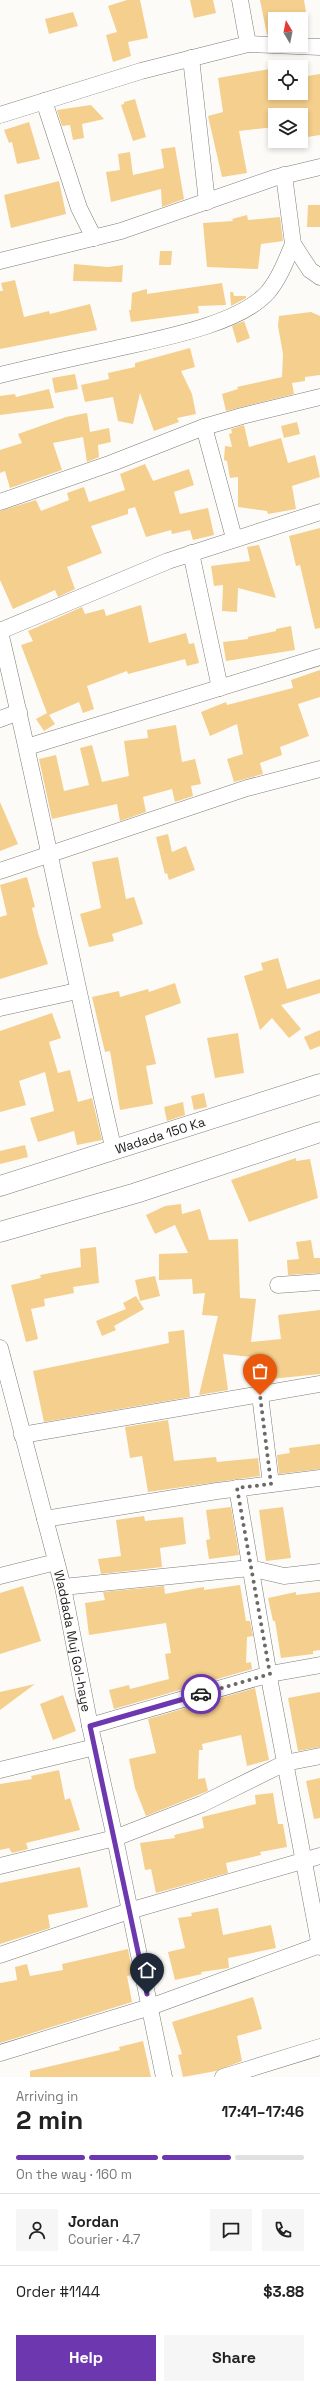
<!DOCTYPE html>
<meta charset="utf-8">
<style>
body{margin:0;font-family:"Space Grotesk",sans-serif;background:#f6f6f6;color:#222;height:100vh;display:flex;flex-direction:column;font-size:15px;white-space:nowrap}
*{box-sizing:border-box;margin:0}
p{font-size:13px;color:#767676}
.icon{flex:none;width:22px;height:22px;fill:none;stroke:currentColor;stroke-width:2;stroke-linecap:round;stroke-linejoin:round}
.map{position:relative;height:2077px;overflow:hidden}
.details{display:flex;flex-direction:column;background:#fff;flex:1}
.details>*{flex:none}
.needle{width:26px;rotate:350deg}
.fabs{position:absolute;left:268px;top:12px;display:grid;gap:8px}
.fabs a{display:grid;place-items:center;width:40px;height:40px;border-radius:0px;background:#fff;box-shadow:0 2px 6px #0003;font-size:20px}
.pin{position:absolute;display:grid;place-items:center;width:34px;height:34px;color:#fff;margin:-41px -17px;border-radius:50% 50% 50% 0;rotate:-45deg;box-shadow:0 0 4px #0007}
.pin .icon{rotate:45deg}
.courier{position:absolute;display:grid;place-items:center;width:40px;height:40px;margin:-20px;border:3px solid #6d38af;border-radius:50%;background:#fff;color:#222;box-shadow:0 1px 5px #0007}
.head em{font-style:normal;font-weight:600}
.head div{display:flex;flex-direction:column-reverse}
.head{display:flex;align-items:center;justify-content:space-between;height:68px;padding:0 16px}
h1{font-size:26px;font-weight:600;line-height:30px}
.bar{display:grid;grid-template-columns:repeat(4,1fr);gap:6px 4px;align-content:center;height:48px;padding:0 16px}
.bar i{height:5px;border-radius:3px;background:#e0e0e0}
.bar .selected{background:#6d38af}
.bar p{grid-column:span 4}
.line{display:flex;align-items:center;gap:10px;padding:0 16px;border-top:1px solid #e0e0e0}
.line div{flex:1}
.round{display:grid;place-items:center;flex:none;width:42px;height:42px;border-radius:0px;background:#f6f6f6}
.action{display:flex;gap:8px;margin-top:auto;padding:8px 16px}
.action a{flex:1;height:46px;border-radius:0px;background:#6d38af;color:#fff;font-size:16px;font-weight:600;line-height:46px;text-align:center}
.action a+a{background:#f6f6f6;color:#222}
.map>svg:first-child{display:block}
.building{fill:#f4cf8d}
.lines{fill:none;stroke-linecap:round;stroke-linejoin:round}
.minor-casing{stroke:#7e7c79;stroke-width:17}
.tertiary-casing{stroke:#7e7c79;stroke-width:21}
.minor{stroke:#fff;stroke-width:16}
.tertiary{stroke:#fff;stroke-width:20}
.done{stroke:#6b6a67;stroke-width:4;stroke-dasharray:0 7.2}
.route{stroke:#6d38af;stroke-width:5}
.labels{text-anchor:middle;stroke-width:4;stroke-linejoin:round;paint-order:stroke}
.street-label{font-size:13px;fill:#1d1c1a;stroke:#fff}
</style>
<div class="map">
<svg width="320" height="2077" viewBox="0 0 320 2077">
<rect width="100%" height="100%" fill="#fdfbf7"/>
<path class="building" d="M127 0H140L148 38 128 42 131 56 113 62 106 35 117 32 108 6Z
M190 0H213L216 13 194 18Z
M260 0H304L307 19H275V36L267 35Z
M73 12 78 26 49 34 45 19Z
M275 68V93H301V77L320 74V135L301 138V115H275V127L239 131 247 173 222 177 208 116 223 112 218 78Z
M135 99 146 137 133 141 121 105 124 104V102Z
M91 105 104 119 82 124 84 138 73 140 70 125 62 126 57 110Z
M29 122 40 159 17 164 12 142 9 143 4 130Z
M175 147 184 199 162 207 161 189 111 202 106 172 120 170 118 154 130 152 133 175 164 168 161 149Z
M59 181 66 214 11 228 4 195Z
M308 205H320V227H307Z
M247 215 248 220 280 217 283 241 261 244 258 269 207 267 203 223 233 221 232 219Z
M160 251H172L171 265H159Z
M74 264 108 267 123 265 122 282 73 281Z
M15 280 24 317 49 311 50 314 90 304 97 330 0 349V291H3L1 283Z
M222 283 226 305 198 306 199 313 131 322 129 310H131L132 293 147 289V294Z
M230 292H233L234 296H246V298L231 306Z
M311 312 320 316V375L305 377V381L292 383 294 394 226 411 222 394 238 389 237 387 282 377 283 354 278 326 279 316Z
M244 321 250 338 237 343 232 326Z
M190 348 195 367 181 371 192 394 196 414 177 418 179 422 154 431 140 393 133 424 118 421 113 397 85 402 81 385 109 379 108 373 135 367V363Z
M75 374 78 389 55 393 52 378Z
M49 389 54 408 0 415V396L15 394 16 397Z
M87 413 90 432 109 428 111 442 98 445 99 457 87 462 83 437 53 443 62 470 10 488 5 471 0 473V450L22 443 18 434 66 417Z
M297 422 300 434 284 438 281 426Z
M244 425 249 447 281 438 288 463 315 455 320 477 292 486 296 509 268 514 267 511 238 507V477L230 478 227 461 224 460 225 446 232 447 229 434 232 433 231 429Z
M145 464 153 481 189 469 194 485 174 492 180 514 208 508 214 535 193 540 190 530 172 534 171 530 146 537 135 507 128 509V514L91 526 102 553 67 567 75 589 58 597 55 590 13 609 0 580V511L36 500 41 511 69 500 67 493 84 487 89 502 125 490 120 474Z
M320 528V628L315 629 300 565 296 566 289 536Z
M259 545 276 598 238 588 237 612 222 611 223 585 214 586 211 566 250 561 247 547Z
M141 605 149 643 186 633 189 644 194 643 199 663 187 666 185 659 128 674 127 671 87 686 94 709 83 713 79 702 49 715 55 724 44 731 36 719 47 713 21 645 33 641 28 631 82 607 85 614 104 609 106 616Z
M291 626 295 650 226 661 223 642 248 639V637L276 631V629Z
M320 670V697L298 704 309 736 280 747 282 755 260 763 263 774 234 782 227 759 243 754 237 724 210 736 201 712 226 702 227 705 293 688 291 680Z
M176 725 182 762 195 759 201 784 191 786 193 796 175 802 172 789 143 797 146 812 120 821 117 804 52 819 39 759 56 755 64 791 89 785 80 748 92 745 102 782 129 776 124 741 148 738 147 730Z
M0 802 18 844 0 851Z
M168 834 172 852 186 846 195 870 169 880 167 873 165 874 156 837Z
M118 857 126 899 134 897 143 924 112 934 114 941 89 947 80 914 101 908 92 862Z
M27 877 35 907 32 908 38 933 48 964 0 979V917L7 915 0 885Z
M278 958 287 989 320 979V993L281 1005 301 1029 289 1038 272 1018 260 1030 244 976 263 970 261 963Z
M175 983 181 1003 145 1016 156 1064 146 1066 153 1104 120 1110 110 1051 105 1052 92 997 119 991 120 997 148 989 149 992Z
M52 1013 61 1038 49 1042 58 1073 70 1070 78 1102 92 1098 102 1140 77 1145 74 1131 38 1142 30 1118 54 1111 45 1072 19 1081 26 1105 0 1112V1031Z
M320 1030V1046L310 1050 304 1037Z
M238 1033 244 1073 215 1078 207 1038Z
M204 1093 207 1107 194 1110 191 1096Z
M183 1102 185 1115 167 1121 164 1107Z
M25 1145 28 1157 0 1164V1151Z
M296 1158V1161L310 1159 318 1198 249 1222 231 1180Z
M181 1204 182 1214 200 1209 209 1240 238 1239 240 1298 256 1299 251 1342 281 1339 278 1315 320 1310V1374L271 1379 269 1359 223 1354 228 1390 199 1395 218 1316 202 1315 205 1293 193 1294 192 1279 159 1280V1254L188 1253 175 1225 155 1234 146 1215 165 1206Z
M311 1240 314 1258H320V1273L288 1275 287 1260 299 1259 296 1242Z
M96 1247 99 1283 73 1287 74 1293 44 1299 45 1306 31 1309 38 1339 26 1342 11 1285 41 1278 40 1275 81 1267 80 1249Z
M155 1276 160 1296 140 1301 135 1280Z
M136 1296 144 1309 114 1326 116 1330 102 1336 96 1321 126 1309 123 1303Z
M184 1330 190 1397 44 1422 33 1371 169 1343 168 1332Z
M168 1420 174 1461 216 1457 217 1462 258 1458 260 1476 148 1492 142 1456 130 1458 125 1427Z
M320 1444V1469L279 1474 277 1455 290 1453 289 1448Z
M231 1507 239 1555 209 1559 206 1540 210 1539 206 1510Z
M283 1507 291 1558 266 1561 259 1510Z
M144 1516 145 1521 183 1517 186 1544 160 1548 162 1567 101 1574 98 1559 121 1556 116 1520Z
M240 1585 246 1621H250L253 1636 247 1637 246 1663 251 1662 252 1669 114 1709 109 1690 129 1685 130 1689 169 1679 165 1654 171 1653 166 1623 89 1635 85 1603 105 1600 103 1592 164 1586 165 1594 204 1587V1590Z
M23 1586 41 1641 0 1654V1593Z
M296 1592V1595L320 1592V1650L313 1651V1654L281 1658 275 1621H273L268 1598Z
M35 1684 0 1710V1692Z
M255 1688 269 1760 247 1766 241 1735 202 1744 203 1750H199L198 1779 205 1778 208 1791 146 1816 135 1788 129 1759 156 1753 148 1719Z
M320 1692V1747L298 1751 288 1698Z
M63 1695 76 1731 53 1740 40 1704Z
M59 1770 65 1800 70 1798 80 1830 26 1843 28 1849 12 1853 9 1848 0 1850V1784L32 1779 31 1776Z
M320 1778V1818L314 1819 306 1781Z
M273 1793 278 1824H283L287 1847 260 1852 261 1855 226 1863 228 1873 156 1893 151 1869 145 1870 140 1843 175 1838 174 1835 204 1828 202 1817 256 1804 255 1795Z
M80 1867 88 1907 48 1915 50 1928 0 1944V1883Z
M218 1908 223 1935 271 1925 276 1948 228 1958 229 1968 201 1972 202 1974 175 1980 168 1952 185 1948 178 1918 192 1916 191 1913Z
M128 1949 133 1975 127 1976 132 2002 0 2043V1983L17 1980 15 1967 27 1964 30 1976 63 1970 62 1964Z
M253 1997 262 2029 237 2036 242 2061 216 2071 183 2077 178 2055 182 2054 172 2022Z
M143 2041 151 2077H30V2071L120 2050 119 2047Z"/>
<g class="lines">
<defs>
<g id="minor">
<path d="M240 0 248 44"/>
<path d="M191 58 207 202"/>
<path d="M44 101 79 208 94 238"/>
<path d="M0 115 141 71 248 44 320 47"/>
<path d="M284 175 293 244 310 270 320 277"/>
<path d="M0 261 121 231 274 178 320 167"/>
<path d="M0 375C37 366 73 358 110 350 152 340 238 326 268 292 279 279 286 261 293 244"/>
<path d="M204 427 234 538"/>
<path d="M0 502 112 463 204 427 242 416 320 397"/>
<path d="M191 553 220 688"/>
<path d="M0 631 168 561 320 512"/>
<path d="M0 632C41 804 74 978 114 1151"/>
<path d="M0 719 19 712"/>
<path d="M27 747 320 657"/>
<path d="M0 871 247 788 320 769"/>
<path d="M0 1008 77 991"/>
<path d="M278 1285 320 1282"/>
<path id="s1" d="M0 1348 63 1587 90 1726 115 1838 164 2077"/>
<path d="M260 1395 271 1484"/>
<path d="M22 1435 320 1384"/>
<path d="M237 1488 271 1688 320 1947"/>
<path d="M45 1519 217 1491 320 1478"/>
<path d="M0 1576 56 1562"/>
<path d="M63 1587 250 1568 284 1576 320 1572"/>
<path d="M90 1726 270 1674 320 1665"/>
<path d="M0 1770 95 1747"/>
<path d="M0 1866 115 1838 202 1804 285 1763 320 1756"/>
<path d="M0 1955 129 1911 320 1856"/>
<path d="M0 2053 150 2007 320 1945"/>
<path d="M223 2077 320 2047"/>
</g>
<g id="tertiary">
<path id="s2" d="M0 1186 320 1084"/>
<path d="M0 1232 136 1193 320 1132"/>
</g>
</defs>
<use href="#minor" class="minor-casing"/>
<use href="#tertiary" class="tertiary-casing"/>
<use href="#minor" class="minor"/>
<use href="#tertiary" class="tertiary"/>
</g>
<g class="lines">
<path class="done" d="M201 1694 270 1674 237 1488 271 1484 260 1395"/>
<path class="route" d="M147 1994 90 1726 201 1694"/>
</g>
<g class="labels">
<g class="street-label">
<text dy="5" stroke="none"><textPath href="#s2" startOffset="168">Wadada 150 Ka</textPath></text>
<text dy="5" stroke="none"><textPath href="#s1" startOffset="302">Waddada Muj Gol-haye</textPath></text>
</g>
</g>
</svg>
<div class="fabs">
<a><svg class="needle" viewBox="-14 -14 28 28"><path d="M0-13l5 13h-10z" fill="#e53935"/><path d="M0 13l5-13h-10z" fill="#767676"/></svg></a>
<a><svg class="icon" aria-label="locate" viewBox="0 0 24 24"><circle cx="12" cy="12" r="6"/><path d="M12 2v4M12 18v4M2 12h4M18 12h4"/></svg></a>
<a><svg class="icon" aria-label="layers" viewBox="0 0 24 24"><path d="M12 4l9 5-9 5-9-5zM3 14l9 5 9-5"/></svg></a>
</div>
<div class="pin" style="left:260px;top:1395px;background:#ea580c"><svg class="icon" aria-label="bag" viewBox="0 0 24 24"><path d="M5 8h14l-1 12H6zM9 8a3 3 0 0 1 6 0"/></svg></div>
<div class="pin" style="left:147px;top:1994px;background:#1f2937"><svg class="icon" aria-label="home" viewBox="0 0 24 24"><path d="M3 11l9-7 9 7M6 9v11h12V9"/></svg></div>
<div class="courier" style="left:201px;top:1694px"><svg class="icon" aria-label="car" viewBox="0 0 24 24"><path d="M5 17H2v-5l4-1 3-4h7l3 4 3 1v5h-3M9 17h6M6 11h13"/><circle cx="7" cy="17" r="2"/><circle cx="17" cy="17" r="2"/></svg></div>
</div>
<section class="details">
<div class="head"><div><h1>2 min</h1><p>Arriving in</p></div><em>17:41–17:46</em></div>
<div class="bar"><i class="selected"></i><i class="selected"></i><i class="selected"></i><i></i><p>On the way · 160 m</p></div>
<div class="line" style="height:72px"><a class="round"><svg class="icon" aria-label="person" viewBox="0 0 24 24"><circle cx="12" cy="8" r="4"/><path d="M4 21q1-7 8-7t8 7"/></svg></a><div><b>Jordan</b><p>Courier · 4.7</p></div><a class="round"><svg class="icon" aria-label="chat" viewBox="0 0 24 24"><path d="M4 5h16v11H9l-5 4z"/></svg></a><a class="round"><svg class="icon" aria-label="phone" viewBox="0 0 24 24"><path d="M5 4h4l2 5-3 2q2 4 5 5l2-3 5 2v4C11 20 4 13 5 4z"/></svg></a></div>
<div class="line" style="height:52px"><div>Order #1144</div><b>$3.88</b></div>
<div class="action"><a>Help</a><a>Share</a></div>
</section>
